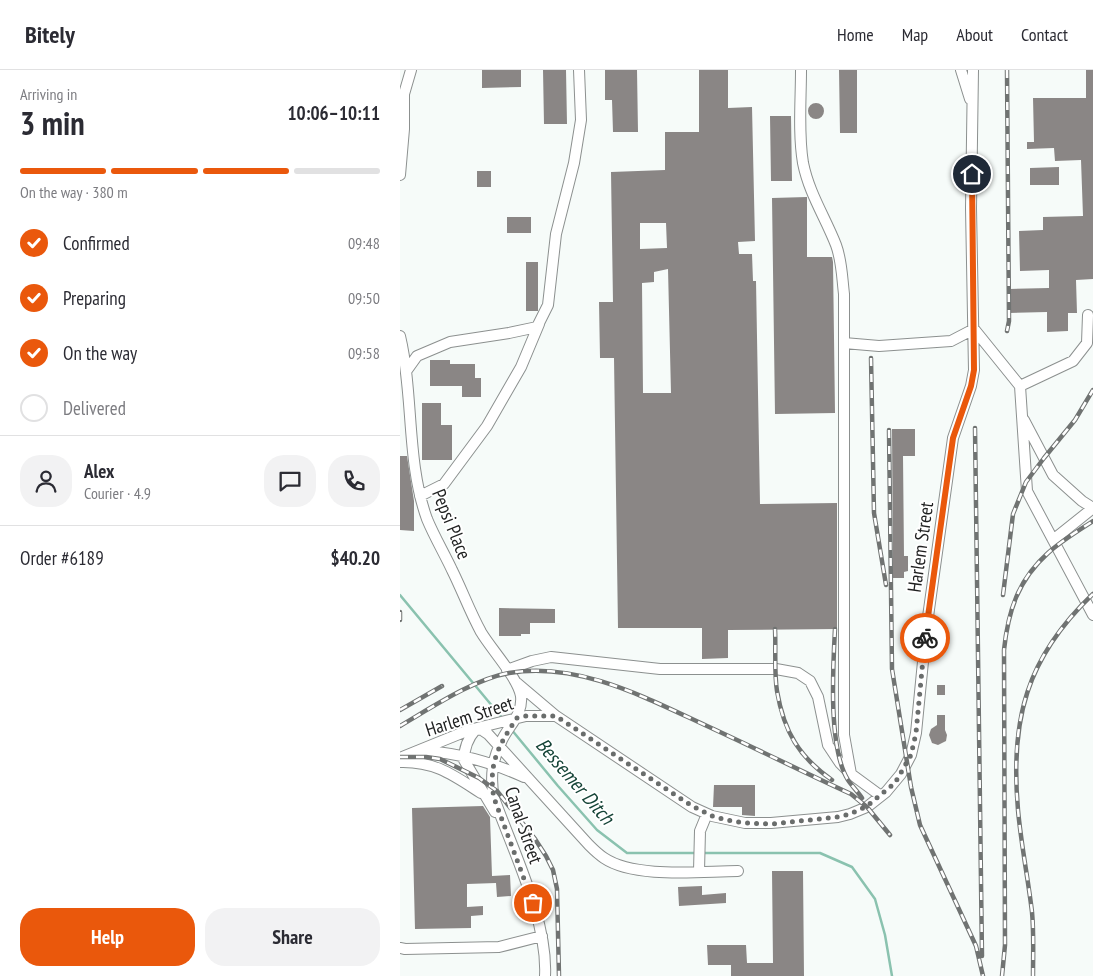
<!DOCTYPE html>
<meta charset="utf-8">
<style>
body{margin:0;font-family:"PT Sans Narrow",sans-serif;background:#f2f2f3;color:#2b2b33;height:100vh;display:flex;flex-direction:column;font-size:19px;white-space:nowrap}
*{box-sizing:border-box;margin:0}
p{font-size:16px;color:#7c7c81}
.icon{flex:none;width:28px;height:28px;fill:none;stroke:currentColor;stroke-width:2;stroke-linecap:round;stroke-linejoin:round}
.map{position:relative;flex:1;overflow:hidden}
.side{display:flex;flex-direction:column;background:#fff;width:400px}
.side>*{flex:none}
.pin{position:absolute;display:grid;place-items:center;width:42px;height:42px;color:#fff;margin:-21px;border:2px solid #fff;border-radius:50%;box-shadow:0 1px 5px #0007}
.courier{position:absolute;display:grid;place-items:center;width:50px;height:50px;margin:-25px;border:4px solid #ea580c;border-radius:50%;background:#fff;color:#222;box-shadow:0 1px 6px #0007}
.summary em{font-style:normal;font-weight:700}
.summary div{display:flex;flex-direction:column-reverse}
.summary{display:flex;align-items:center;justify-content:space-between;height:85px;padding:0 20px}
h1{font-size:32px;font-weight:700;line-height:38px}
.bar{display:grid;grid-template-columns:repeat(4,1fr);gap:8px 5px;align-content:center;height:60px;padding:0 20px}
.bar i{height:6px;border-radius:4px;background:#e1e1e2}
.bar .selected{background:#ea580c}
.bar p{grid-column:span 4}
.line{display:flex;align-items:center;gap:12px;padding:0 20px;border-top:1px solid #e1e1e2}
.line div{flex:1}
.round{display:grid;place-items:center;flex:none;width:52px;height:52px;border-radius:20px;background:#f2f2f3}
ol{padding:0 20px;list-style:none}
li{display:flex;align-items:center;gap:15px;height:55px}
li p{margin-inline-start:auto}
li .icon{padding:5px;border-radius:50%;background:#ea580c;color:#fff;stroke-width:4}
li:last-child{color:#7c7c81}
li i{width:28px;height:28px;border:2px solid #e1e1e2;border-radius:50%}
.action{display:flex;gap:10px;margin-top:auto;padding:10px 20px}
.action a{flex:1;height:58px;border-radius:20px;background:#ea580c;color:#fff;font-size:20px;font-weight:700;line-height:58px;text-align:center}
.action a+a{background:#f2f2f3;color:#2b2b33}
header{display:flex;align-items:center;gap:30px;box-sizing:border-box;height:70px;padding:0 25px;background:#fff;border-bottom:1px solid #e1e1e2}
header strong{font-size:24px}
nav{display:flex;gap:28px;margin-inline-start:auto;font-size:18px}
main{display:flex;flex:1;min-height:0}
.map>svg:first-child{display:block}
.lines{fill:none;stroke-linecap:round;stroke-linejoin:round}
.stream{stroke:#8ac2af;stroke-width:2.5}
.building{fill:#8a8685;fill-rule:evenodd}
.minor-casing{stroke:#8c908f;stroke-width:12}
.minor{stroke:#fff;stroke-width:10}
.rail-casing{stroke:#707372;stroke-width:4.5}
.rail{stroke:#fff;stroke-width:2.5;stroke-dasharray:8;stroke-linecap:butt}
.done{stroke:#6a6d6c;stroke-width:5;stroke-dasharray:0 9}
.route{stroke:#ea580c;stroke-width:6}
.labels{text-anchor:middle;stroke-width:4;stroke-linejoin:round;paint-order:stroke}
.street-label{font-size:19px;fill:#1f2020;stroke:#fff}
.water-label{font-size:20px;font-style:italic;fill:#154437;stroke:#fff}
</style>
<header>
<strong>Bitely</strong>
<nav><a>Home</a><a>Map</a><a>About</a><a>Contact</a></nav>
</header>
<main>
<section class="side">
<div class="summary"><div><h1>3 min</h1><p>Arriving in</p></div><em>10:06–10:11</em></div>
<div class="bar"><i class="selected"></i><i class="selected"></i><i class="selected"></i><i></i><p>On the way · 380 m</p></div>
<ol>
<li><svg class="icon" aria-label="check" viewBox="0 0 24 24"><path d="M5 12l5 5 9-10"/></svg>Confirmed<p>09:48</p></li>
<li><svg class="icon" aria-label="check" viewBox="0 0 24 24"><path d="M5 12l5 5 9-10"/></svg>Preparing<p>09:50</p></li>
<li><svg class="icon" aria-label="check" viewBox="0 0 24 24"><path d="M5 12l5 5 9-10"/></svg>On the way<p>09:58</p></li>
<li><i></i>Delivered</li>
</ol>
<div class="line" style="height:90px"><a class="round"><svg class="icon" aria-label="person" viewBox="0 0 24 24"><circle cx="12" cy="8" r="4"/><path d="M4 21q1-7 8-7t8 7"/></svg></a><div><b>Alex</b><p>Courier · 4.9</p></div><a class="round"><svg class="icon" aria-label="chat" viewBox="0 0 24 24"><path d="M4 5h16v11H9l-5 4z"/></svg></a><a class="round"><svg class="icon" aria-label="phone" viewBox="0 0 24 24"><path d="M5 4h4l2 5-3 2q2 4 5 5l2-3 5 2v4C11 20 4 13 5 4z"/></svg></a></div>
<div class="line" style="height:65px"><div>Order #6189</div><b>$40.20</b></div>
<div class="action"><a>Help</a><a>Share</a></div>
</section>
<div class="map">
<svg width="693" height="906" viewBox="0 0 693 906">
<rect width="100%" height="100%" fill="#f6fbf9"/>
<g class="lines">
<path class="stream" d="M0 525 103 649
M111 659 158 716 197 760 227 783H296
M302 783H420L452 797 475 829 485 865 492 906"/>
</g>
<path class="building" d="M82 0H121V17L82 18Z
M143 0H166L167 54H144Z
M205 0H237L238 62H213L212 30H205Z
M299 0H328V38L352 37 355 171 338 172 339 184H352L353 211H356L360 434 437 433V559L328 560V588L302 589V558H218L214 288H200L199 232H213L211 102 265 100V62H299ZM240 153H266L267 178 240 179ZM268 199 271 323H243L242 213 254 212V202Z
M439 0H457V63H440Z
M686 0H693V209L676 210 677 243H668V261L647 262V242L609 243V219L649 218V200L620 201 619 161 643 160V147L683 146 681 90 655 91 654 78 627 79V72H634L633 28H686Z
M408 41a8 8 0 1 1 16 0a8 8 0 1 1-16 0Z
M370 46H391L392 111H371Z
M659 97V115H630V98Z
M77 101H91V117H77Z
M407 127V187H432L433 192 435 343 375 344 372 128Z
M107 147H131V163H107Z
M126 192H138V241H126Z
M30 290H50V294H75V308H81V327H62V316H30Z
M22 333H41V355H52V390H22Z
M492 359H515V386H503L504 486H508V501L504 502V508H493Z
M0 386H7L14 431V461L0 460Z
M99 538 155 539V553H130V564H121V566H99Z
M537 615H545V625H537Z
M537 645H545V660L547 665 546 671 538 675 532 673 529 665 531 659 537 655Z
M314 715H355V746L342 745V737H313Z
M83 736 90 747 92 806 110 805 111 826 97 827 96 813 67 814V837L83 836V845L71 846V858L15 859 12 738Z
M372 801H403L404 906H331V895H308L307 875H346L347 893H373Z
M302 816V825L326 823V833L279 836 278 817Z"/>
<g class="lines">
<defs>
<path id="minor" d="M401 0C401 30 398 63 403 93 409 123 425 147 436 175 442 191 442 208 444 224V665L451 704
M561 0 570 29
M0 105 4 59V24L11 0
M0 266C14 326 6 391 27 449 34 466 44 483 52 500 62 520 70 542 81 562 91 579 118 608 121 626 123 645 109 655 102 670 92 690 90 707 94 728 113 781 148 851 145 906
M444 273 479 276 551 271 574 259 620 316 627 421 693 545
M7 300 17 286 50 272 109 263 137 257 148 235 156 164 174 93 181 50 179 0
M620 316 673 291 687 273 688 245
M624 350 653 405 682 431 693 438
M20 426 44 414 87 356 121 297 139 254
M653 470 693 438
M107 600 132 591 151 587 260 599H376L398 603 410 611 418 627 428 675 440 693 451 704 481 726
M117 613 156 646
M20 681C57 682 91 692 124 707
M0 688 69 660 126 646H156L292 737 312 746 345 753H371L438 747 450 744 467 737 486 722 501 704 511 685 516 663 526 561 553 368 571 316 574 300 571 138 573 0
M0 692C35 691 53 705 81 723
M95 742 64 690C64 677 68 668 76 659L82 660 88 664 189 775C194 780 198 784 204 788 235 809 302 801 338 801
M299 801 300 761 307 744
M0 878 5 879 99 877 142 866"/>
</defs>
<use href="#minor" class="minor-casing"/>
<use href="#minor" class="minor"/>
<defs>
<path id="rail" d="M607 0 609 251 607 261
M471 288 474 443 486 515
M575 358 582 886
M489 360 492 599 511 717 520 755 576 876 583 906
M603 525 613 444 626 412 644 388 675 350 693 320
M0 542V550
M375 559C376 578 374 603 377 621 384 662 399 687 432 710
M435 559C433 597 428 678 448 710 452 716 458 722 462 728
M0 640 42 616
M0 656C31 638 74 609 109 603 178 591 246 628 307 656 355 678 403 702 451 724L467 737 490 765
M0 687H26L40 689 79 708 97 721 135 769 146 786 153 800 157 819 159 906
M602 906 605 875 604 580C608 541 618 510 648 483 661 471 678 461 693 451
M633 906C633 885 634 863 632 842 628 808 621 774 618 740 610 650 626 588 693 524"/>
</defs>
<use href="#rail" class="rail-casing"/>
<use href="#rail" class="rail"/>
</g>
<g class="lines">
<path class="done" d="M133 833 94 728C88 694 98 676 117 648L126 646H156L292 736 312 746 327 750 345 753 371 754 438 747 450 744 467 736 495 713 511 685 516 663 525 568"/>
<path class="route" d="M525 568 553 368 571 316 574 300 572 104"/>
</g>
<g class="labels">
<g class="street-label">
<text transform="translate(52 454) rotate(68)" y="7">Pepsi Place</text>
<text transform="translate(520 477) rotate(-82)" y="7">Harlem Street</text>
<text transform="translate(69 646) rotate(-18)" y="7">Harlem Street</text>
<text transform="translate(124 755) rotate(71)" y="7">Canal Street</text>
</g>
<g class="water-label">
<text transform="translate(175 711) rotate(49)" y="7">Bessemer Ditch</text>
</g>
</g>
</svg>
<div class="pin" style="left:133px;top:833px;background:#ea580c"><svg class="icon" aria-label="bag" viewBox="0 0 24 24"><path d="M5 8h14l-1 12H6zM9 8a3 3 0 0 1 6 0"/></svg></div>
<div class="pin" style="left:572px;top:104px;background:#1f2937"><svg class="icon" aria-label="home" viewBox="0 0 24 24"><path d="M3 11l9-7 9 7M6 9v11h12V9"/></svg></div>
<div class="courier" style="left:525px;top:568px"><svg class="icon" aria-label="bike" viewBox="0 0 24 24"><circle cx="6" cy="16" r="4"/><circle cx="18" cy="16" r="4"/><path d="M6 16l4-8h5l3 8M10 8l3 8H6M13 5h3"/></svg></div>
</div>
</main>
